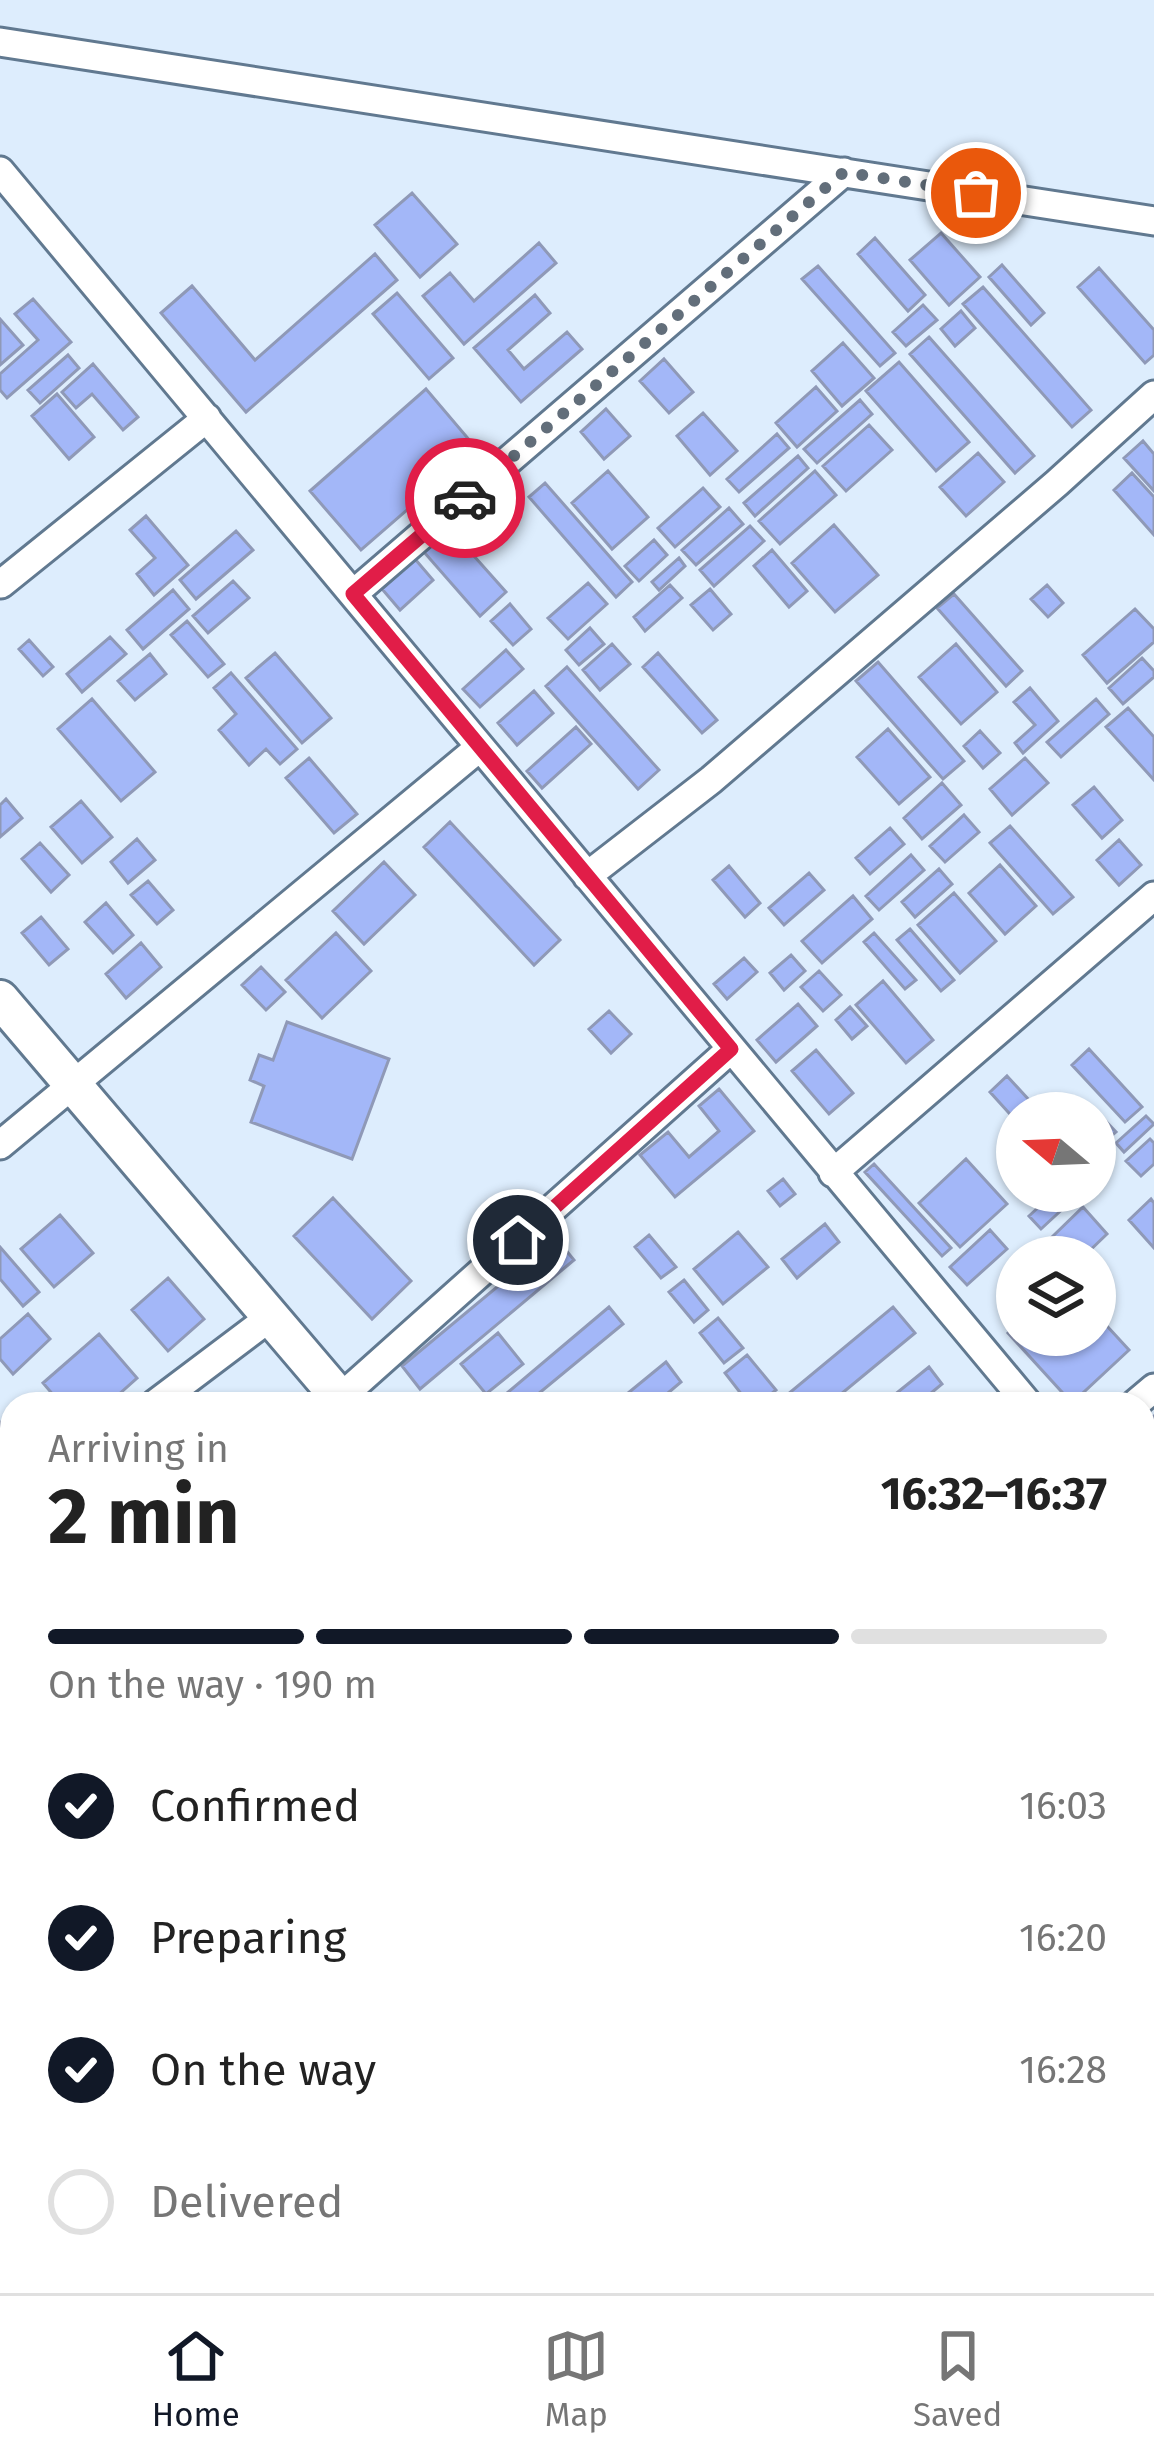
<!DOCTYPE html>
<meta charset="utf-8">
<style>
body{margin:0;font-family:"Fira Sans",sans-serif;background:#f2f2f2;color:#222;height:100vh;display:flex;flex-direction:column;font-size:45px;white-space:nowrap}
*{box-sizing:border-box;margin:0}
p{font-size:39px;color:#767676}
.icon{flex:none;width:66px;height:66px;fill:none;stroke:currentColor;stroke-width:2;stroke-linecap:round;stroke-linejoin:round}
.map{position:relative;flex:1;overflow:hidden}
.details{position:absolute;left:0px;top:1392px;width:1155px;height:903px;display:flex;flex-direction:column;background:#fff;border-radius:36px 36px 0 0;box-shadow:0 3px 9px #0004}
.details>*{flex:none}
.needle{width:78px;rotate:289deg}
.fabs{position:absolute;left:996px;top:1092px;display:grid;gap:24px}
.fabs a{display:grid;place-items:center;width:120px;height:120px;border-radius:50%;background:#fff;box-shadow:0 3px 9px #0004;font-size:60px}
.pin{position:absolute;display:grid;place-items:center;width:102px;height:102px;color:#fff;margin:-51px;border:6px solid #fff;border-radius:50%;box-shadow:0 3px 12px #0007}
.courier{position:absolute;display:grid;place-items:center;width:120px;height:120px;margin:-60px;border:9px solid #e11d48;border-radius:50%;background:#fff;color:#222;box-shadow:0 3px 15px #0007}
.headline em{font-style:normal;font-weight:700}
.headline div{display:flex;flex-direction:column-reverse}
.headline{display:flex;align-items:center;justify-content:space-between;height:204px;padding:0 48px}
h1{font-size:78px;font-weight:700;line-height:90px}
.bar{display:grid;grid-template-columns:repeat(4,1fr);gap:18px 12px;align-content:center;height:144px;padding:0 48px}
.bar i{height:15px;border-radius:9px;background:#e0e0e0}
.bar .current{background:#111827}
.bar p{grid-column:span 4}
ol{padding:0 48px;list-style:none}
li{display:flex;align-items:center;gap:36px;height:132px}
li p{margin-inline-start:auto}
li .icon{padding:12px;border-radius:50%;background:#111827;color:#fff;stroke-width:4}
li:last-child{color:#767676}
li i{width:66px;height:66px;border:6px solid #e0e0e0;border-radius:50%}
.tab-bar{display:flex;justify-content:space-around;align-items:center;height:168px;border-top:3px solid #e0e0e0;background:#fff;font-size:33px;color:#767676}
.tab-bar a{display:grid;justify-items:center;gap:6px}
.tab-bar .current{color:#111827}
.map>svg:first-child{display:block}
.building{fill:#a3b7f8;stroke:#8f99b7;stroke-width:3}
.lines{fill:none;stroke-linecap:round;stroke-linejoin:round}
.minor-casing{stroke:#617990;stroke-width:33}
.tertiary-casing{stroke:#617990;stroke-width:42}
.minor{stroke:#fff;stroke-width:27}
.tertiary{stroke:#fff;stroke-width:36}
.done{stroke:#626e7a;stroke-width:12;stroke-dasharray:0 21.6}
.route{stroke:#e11d48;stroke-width:15}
</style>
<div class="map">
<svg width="1154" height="2293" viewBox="0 0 1154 2293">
<rect width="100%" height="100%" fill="#ddedfd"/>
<path class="building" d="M412 193 457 244 420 277 375 225Z
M941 233 980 277 949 305 910 260Z
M875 238 925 295 908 311 858 254Z
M539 243 556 263 464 344 423 296 450 273 474 301Z
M375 254 397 280 246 412 161 313 192 286 255 360Z
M1002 265 1044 313 1031 325 989 277Z
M818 266 895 353 880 366 802 279Z
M1099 268 1154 330V355L1145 363 1078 287Z
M983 287 1091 410 1072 427 963 304Z
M397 293 453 358 429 379 373 314Z
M535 295 550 313 508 350 524 369 567 332 582 349 521 402 474 348Z
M33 299 71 342 7 398 0 390V374L38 340 15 314Z
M923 305 937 320 906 346 893 332Z
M961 311 975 328 955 346 941 329Z
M0 319 23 345 0 365Z
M929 337 1034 456 1015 473 910 354Z
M843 343 874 378 842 406 812 371Z
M68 355 79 368 40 403 28 390Z
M664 359 693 392 669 413 640 381Z
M899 362 969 442 936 471 866 391Z
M93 364 138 417 123 430 92 394 76 408 62 392Z
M816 387 837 411 797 447 776 423Z
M426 389 477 449 361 550 310 491Z
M57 394 94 437 69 459 32 416Z
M860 400 872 414 817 463 804 449Z
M606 409 630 436 604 459 581 432Z
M703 413 737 451 710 475 677 436Z
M869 425 892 450 846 491 823 466Z
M777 434 789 448 739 492 727 479Z
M1143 441 1154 454V491L1124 458Z
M978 453 1004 482 966 516 940 487Z
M798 456 808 468 755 516 744 503Z
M608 471 648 517 612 549 572 503Z
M815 471 836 495 780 544 759 521Z
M1132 473 1154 497V535L1114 490Z
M545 483 632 582 616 597 529 497Z
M703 488 720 507 675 547 658 528Z
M729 508 743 524 696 565 682 550Z
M146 516 188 565 154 595 137 574 155 558 130 530Z
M834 525 878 575 835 612 792 563Z
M750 526 764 541 714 586 700 570Z
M449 528 506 592 480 616 423 551Z
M236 531 253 550 196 599 180 580Z
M654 540 667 555 639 581 625 566Z
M772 550 807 591 789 607 754 566Z
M679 558 685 566 659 590 652 582Z
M415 559 433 580 400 610 382 589Z
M233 581 249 598 208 633 193 616Z
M588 583 607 604 568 639 548 618Z
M670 585 682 598 645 631 634 617Z
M1047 585 1063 603 1048 617 1031 599Z
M710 589 731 614 713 630 691 605Z
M173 590 189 609 143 649 127 630Z
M954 594 1022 671 1006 686 937 608Z
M510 604 531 629 513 645 491 621Z
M1135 609 1154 629V642L1107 683 1083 655Z
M187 621 224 664 208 677 171 635Z
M590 628 604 644 579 665 566 650Z
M110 637 126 654 82 692 67 674Z
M29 640 53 667 43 676 19 649Z
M612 644 630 664 600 690 583 670Z
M956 644 997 692 961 724 919 677Z
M506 650 523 669 480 707 463 689Z
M275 653 331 718 302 743 246 678Z
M658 653 717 720 702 733 643 667Z
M150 654 166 674 135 700 118 681Z
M1142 658 1154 671V677L1123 704 1109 688Z
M878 662 964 761 943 779 856 681Z
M567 667 659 770 638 789 546 686Z
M231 673 297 749 280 764 266 749 249 765 219 730 236 714 214 688Z
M1030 688 1058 721 1023 753 1015 743 1035 725 1014 702Z
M534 691 553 713 517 745 498 723Z
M92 699 155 772 121 801 58 729Z
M1096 699 1109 714 1061 757 1047 742Z
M1128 708 1154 737V780L1106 727Z
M576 727 591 744 542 788 527 771Z
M888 729 930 777 899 804 857 757Z
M980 731 1000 753 983 768 964 746Z
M309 758 357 814 334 833 286 778Z
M1025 758 1048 783 1012 815 990 789Z
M942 783 961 805 922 839 904 818Z
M1094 787 1122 820 1102 838 1073 805Z
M6 799 22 818 0 837V805Z
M81 801 112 837 82 863 51 827Z
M964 815 979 832 945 862 930 846Z
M450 822 560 940 534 965 424 847Z
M1010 826 1073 897 1053 914 990 843Z
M890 828 904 844 870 874 856 858Z
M137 839 155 860 128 883 111 862Z
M1119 840 1141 865 1119 885 1097 860Z
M40 843 69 875 51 892 22 859Z
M911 855 924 870 879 910 866 896Z
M384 862 415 895 364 944 333 911Z
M1000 865 1036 906 1005 934 969 893Z
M729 866 760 903 745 917 713 880Z
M939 869 952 884 915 917 902 902Z
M809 873 824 890 784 925 769 908Z
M148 881 173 910 157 924 131 895Z
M954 893 996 941 960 973 918 925Z
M853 896 872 919 822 963 802 941Z
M106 903 133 935 113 953 85 922Z
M41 917 68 949 49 965 22 933Z
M910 929 954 980 941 991 897 940Z
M336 933 371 971 322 1018 286 980Z
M874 933 916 980 905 989 864 942Z
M141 943 161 967 126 998 106 974Z
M791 955 805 971 784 990 770 973Z
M744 958 757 972 727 999 714 984Z
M261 967 285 992 266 1010 242 985Z
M819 971 841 995 823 1011 801 987Z
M883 981 933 1040 906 1063 856 1005Z
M798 1004 817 1026 776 1062 757 1040Z
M850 1007 867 1026 852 1039 836 1020Z
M609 1011 631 1034 611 1053 589 1029Z
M287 1022 389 1059 352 1159 251 1122 264 1086 250 1080 259 1055 273 1060Z
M1089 1049 1142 1107 1125 1122 1072 1065Z
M816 1050 853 1093 829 1114 792 1071Z
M1007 1076 1041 1113H1017V1122L990 1092Z
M719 1089 754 1131 675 1197 640 1155 668 1132 689 1157 719 1131 699 1106Z
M1098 1113 1116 1132 1095 1150V1116Z
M1146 1116 1154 1124 1124 1152 1116 1143Z
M1150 1139 1154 1143V1164L1141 1176 1126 1161Z
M966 1159 1007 1204 960 1247 919 1203Z
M874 1164 951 1248 942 1256 865 1172Z
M783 1179 795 1194 780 1206 768 1191Z
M1056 1191H1082L1041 1229 1029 1216Z
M333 1198 411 1281 372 1319 294 1236Z
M1151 1199 1154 1203V1248L1129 1220Z
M1083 1207 1107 1234 1083 1257H1070L1052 1237Z
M60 1215 93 1253 54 1287 21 1249Z
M825 1224 839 1242 797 1278 782 1259Z
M990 1230 1007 1249 967 1285 950 1267Z
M738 1232 768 1267 723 1304 694 1269Z
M649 1235 676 1267 661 1278 635 1247Z
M556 1238 574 1260 420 1389 402 1366Z
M0 1247 39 1292 23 1306 0 1279Z
M168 1278 204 1319 168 1351 132 1310Z
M684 1280 708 1310 694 1322 669 1292Z
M609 1307 623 1324 526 1404H494Z
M893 1307 915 1333 829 1404H776Z
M1095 1313 1129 1350 1072 1403 1008 1333 1017 1324V1335H1095Z
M28 1314 50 1339 13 1374 0 1359V1339Z
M718 1318 743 1348 724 1363 700 1333Z
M498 1333 523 1364 486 1394 461 1364Z
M99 1334 137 1378 108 1404H86L77 1394 66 1404H61L43 1383Z
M747 1355 776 1390 759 1404H749L725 1373Z
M666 1362 681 1382 655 1404H627L622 1398Z
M929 1367 942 1384 918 1404H883Z
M1154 1416V1501L1143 1489V1426Z
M6 1418 12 1425V1463L0 1449V1423Z
M1143 1653 1154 1667V1693L1147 1699 1143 1694Z
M1154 1702V1817L1143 1826V1710Z
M0 1774 12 1789V1820L0 1804Z
M744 2283H787L776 2293H734Z"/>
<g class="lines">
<defs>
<path id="minor" d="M0 42 1154 221
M0 171 1028 1404
M1 584 207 418
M353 594 844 172
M587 876 711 780 1057 483 1154 395
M0 1145 480 747
M833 1173 1154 896
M340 1398 731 1049
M155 1404 269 1318
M1135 1404 1154 1388
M0 1525 12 1515
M1143 1543 1154 1557
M0 1939 12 1929
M244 2293 256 2283"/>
<path id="tertiary" d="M0 999 345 1404
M1143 2046 1154 2036
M1143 2110 1154 2101
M1104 2283 1114 2293
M855 2293 867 2283
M927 2293 939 2283"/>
</defs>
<use href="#minor" class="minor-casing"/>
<use href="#tertiary" class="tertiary-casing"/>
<use href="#minor" class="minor"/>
<use href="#tertiary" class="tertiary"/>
</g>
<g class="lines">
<path class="done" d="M465 498 844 172 976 193"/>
<path class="route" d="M465 498 353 594 731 1049 518 1240"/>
</g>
</svg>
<div class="fabs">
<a><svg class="needle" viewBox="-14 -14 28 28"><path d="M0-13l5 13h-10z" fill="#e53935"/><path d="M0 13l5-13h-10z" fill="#767676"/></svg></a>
<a><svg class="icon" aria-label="layers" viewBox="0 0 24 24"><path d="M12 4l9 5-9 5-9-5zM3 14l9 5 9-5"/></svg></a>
</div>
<div class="pin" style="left:976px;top:193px;background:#ea580c"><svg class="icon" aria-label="bag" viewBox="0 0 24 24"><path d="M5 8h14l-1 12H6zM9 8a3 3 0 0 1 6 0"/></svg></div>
<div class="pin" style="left:518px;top:1240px;background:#1f2937"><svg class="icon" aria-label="home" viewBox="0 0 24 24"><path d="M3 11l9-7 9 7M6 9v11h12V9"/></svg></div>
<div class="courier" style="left:465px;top:498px"><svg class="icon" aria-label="car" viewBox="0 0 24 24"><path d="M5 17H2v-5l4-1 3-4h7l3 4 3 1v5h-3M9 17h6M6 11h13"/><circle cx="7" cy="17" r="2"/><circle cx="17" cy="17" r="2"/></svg></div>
<section class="details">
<div class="headline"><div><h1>2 min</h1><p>Arriving in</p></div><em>16:32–16:37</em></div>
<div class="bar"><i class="current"></i><i class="current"></i><i class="current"></i><i></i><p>On the way · 190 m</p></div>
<ol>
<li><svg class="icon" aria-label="check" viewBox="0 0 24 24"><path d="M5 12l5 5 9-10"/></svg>Confirmed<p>16:03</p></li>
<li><svg class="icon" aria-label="check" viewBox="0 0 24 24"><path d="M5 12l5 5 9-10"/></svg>Preparing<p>16:20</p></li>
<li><svg class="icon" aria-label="check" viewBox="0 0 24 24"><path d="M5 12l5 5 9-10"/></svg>On the way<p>16:28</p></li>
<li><i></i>Delivered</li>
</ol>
</section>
</div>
<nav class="tab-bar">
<a class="current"><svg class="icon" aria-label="home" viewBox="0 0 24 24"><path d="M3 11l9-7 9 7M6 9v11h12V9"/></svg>Home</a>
<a><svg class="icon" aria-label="map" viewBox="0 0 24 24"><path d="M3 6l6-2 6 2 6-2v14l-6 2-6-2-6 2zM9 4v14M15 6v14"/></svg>Map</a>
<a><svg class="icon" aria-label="saved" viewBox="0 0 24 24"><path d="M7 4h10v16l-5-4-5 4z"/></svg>Saved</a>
</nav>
